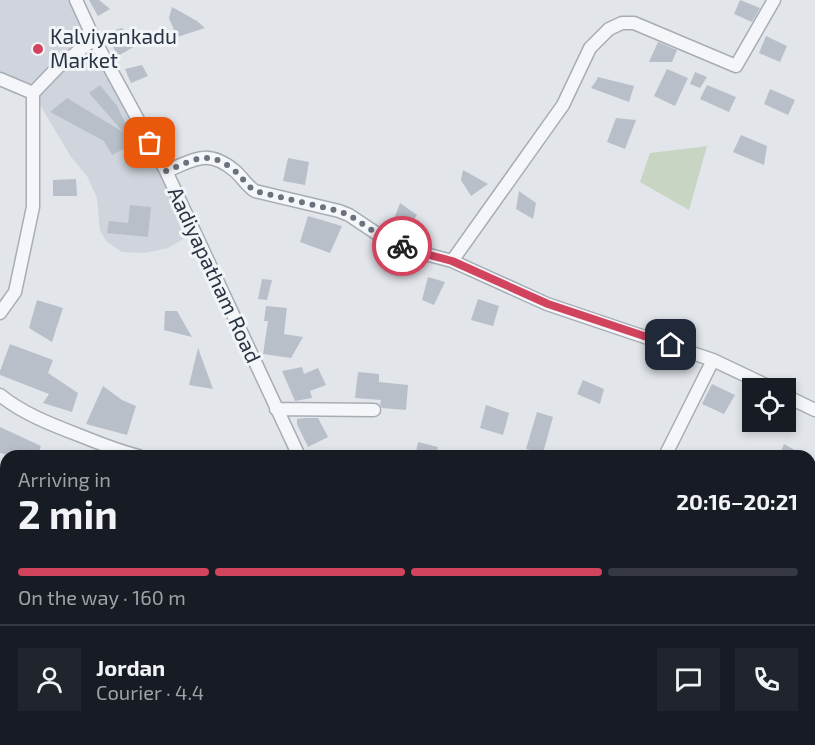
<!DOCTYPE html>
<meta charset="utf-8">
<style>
body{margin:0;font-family:"Exo 2",sans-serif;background:#20242c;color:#f1f3f6;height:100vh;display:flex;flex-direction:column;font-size:22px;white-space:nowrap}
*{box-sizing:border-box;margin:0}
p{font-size:20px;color:#9ea1a6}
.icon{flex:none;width:33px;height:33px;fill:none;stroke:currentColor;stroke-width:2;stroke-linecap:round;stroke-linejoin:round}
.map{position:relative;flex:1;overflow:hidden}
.drawer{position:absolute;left:0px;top:450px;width:816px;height:296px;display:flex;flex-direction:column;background:#171b24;border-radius:18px 18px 0 0;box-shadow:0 3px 9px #0003}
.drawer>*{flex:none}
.buttons{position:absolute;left:742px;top:378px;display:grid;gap:12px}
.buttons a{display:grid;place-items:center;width:54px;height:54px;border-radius:0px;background:#171b24;box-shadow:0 3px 9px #0003;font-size:30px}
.pin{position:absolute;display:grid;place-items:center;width:51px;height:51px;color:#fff;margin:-26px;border-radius:12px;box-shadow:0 3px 9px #0006}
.courier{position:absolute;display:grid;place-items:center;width:60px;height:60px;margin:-30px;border:4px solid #d2445d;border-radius:50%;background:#fff;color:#222;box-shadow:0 2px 8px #0007}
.headline em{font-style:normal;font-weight:700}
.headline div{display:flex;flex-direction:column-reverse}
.headline{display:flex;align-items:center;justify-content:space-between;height:102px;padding:0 18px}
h1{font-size:39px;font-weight:700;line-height:45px}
.bar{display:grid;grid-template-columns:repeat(4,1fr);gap:9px 6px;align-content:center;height:72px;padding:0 18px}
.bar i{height:8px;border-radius:4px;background:#363941}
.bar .current{background:#d2445d}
.bar p{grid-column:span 4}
.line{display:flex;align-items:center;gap:15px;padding:0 18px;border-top:2px solid #363941}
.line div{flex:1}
.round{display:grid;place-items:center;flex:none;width:63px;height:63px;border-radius:0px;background:#20242c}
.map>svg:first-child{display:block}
.built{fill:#d0d5dd}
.green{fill:#c8d5c3}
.building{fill:#b9bfc8}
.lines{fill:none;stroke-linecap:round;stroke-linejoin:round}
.minor-casing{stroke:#a7adb5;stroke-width:15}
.minor{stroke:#f5f6f9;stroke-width:12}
.done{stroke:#6a727e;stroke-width:6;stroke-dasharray:0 10.8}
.route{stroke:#d2445d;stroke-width:8}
.poi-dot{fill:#d2445d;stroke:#f2f5f8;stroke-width:2}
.labels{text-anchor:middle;stroke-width:6;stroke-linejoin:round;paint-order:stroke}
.poi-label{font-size:21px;fill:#293343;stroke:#f2f5f8;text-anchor:start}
.street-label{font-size:21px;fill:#293343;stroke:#f2f5f8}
</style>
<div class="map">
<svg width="815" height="745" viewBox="0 0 815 745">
<rect width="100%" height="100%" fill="#e2e6eb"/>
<path class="built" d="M0 0H76L195 232 168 248 145 253 122 252 107 242 100 231 97 198 87 176 71 157 33 93 0 79Z"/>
<path class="green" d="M707 146 689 210 640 182 650 153Z"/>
<path class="building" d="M89 0H99L110 9 98 16Z
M740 0 760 8 752 22 734 14Z
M172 7 197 21 205 28 177 37 169 18Z
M122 28 135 46 118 56 105 33Z
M766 36 787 46 780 62 759 53Z
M658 42 677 50 672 62H649Z
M142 65 148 76 131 83 125 69Z
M667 69 688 78 675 106 654 96Z
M695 72 707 77 700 88 690 84Z
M598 77 634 86 629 102 591 88 596 81Z
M100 85 117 106 135 143 112 155 104 141 50 112 67 98 123 132 89 93Z
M707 85 736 97 729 112 700 99Z
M770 89 795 100 788 115 764 104Z
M616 118 636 120 625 149 607 142Z
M741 135 767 146 764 165 733 152Z
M288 158 309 162 305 185 283 181Z
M463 170 488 184 471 196 461 180Z
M76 179 77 196H53V180Z
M519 191 536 203 533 219 516 209Z
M400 203 417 215 403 235 391 227Z
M130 205 151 207 148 237 107 233 109 221 128 223Z
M308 216 342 226 330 253 300 242Z
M428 277 445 282 434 305 422 300Z
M262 279 272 280 267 300 258 299Z
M478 299 499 306 493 326 471 320Z
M37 300 63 308 52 342 29 328Z
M266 306 287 308 284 334 303 337 291 358 263 354 268 321H264Z
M165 311H177L192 337 164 330Z
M10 344 53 360 48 373 78 393 72 412 43 403 49 394 0 375V371Z
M198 348 213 389 189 385Z
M302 367 304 374 318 368 326 385 310 391 312 398 295 401 282 371Z
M358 372 379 374V382L408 385 406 410 382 408 380 405 381 400 355 398Z
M583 380 604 389 600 404 577 394Z
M712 384 735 395 724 414 702 404Z
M103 386 122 400 136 406 127 435 86 424Z
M486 405 509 413 503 435 480 428Z
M537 412 553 417 543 453 526 449Z
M305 418H318L328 437 308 447 297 424V419Z
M0 427 41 446 37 456H27L21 450 13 456 0 453Z
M418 442 438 447 436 456H415Z
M784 444 805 456H779Z"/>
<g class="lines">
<defs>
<path id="minor" d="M76 0 94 39 166 171 299 456
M0 79 33 93
M166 171C195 160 207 148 235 171 242 177 247 186 255 191L339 211 349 215 385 239 418 252 452 261 547 304 713 360 772 388
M452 261 563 105 590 48 609 29 622 23H634L736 66 774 0
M0 313 15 292 33 207V93L58 67 94 39
M0 395C22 413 50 424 76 434 97 442 117 451 139 456
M786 396 815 410
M276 409 374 410
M665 456 713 360
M412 740 414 745"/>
</defs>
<use href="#minor" class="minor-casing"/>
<use href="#minor" class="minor"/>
</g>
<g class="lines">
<path class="done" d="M150 143 166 171C195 160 207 148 235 171 242 177 247 186 255 191L339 211 349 215 385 239 402 246"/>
<path class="route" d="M402 246 418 252 452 261 548 304 671 345"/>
</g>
<circle class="poi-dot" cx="38" cy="49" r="6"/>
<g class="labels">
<g class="poi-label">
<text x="50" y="44">Kalviyankadu<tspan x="50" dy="24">Market</tspan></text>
</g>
<g class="street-label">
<text transform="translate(214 275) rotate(65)" y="7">Aadiyapatham Road</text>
</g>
</g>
</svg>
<div class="buttons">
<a><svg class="icon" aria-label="locate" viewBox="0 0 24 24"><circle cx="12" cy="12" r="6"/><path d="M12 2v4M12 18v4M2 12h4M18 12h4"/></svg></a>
</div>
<div class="pin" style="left:150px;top:143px;background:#ea580c"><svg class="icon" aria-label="bag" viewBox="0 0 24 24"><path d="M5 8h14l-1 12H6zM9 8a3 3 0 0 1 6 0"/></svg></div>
<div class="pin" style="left:671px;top:345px;background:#1f2937"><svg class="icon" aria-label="home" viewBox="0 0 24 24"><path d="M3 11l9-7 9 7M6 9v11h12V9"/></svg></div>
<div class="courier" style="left:402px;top:246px"><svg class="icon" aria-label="bike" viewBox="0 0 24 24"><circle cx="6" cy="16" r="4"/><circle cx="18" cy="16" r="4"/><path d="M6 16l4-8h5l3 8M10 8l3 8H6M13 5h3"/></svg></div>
<section class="drawer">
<div class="headline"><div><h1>2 min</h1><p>Arriving in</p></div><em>20:16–20:21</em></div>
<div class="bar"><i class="current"></i><i class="current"></i><i class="current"></i><i></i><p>On the way · 160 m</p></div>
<div class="line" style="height:108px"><a class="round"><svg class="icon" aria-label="person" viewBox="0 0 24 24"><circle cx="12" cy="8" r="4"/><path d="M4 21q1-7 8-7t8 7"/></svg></a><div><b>Jordan</b><p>Courier · 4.4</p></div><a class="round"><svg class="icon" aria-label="chat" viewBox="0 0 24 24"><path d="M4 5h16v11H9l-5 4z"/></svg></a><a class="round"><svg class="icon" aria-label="phone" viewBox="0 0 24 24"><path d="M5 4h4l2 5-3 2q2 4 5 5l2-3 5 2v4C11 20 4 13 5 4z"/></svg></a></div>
</section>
</div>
